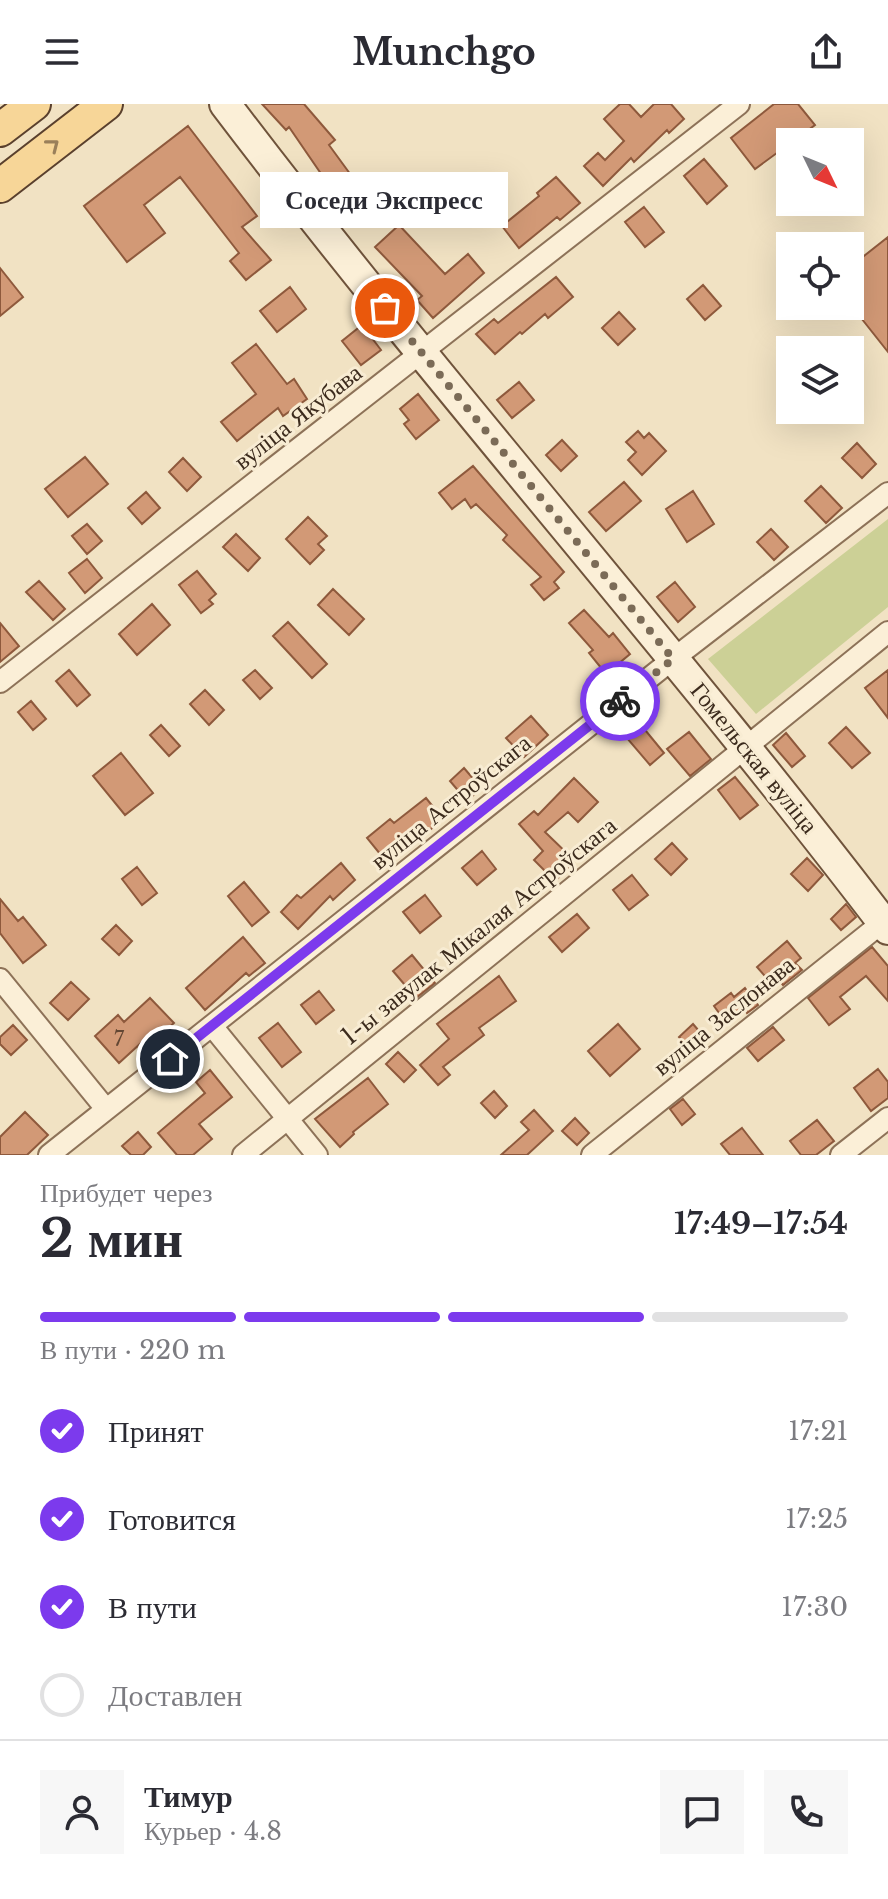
<!DOCTYPE html>
<html lang="ru">
<meta charset="utf-8">
<style>
body{margin:0;font-family:"Libre Baskerville",serif;background:#f7f7f7;color:#2b2b33;height:100vh;display:flex;flex-direction:column;font-size:30px;white-space:nowrap}
*{box-sizing:border-box;margin:0}
p{font-size:26px;color:#7c7c81}
.icon{flex:none;width:44px;height:44px;fill:none;stroke:currentColor;stroke-width:2;stroke-linecap:round;stroke-linejoin:round}
.map{position:relative;height:1051px;overflow:hidden}
.details{display:flex;flex-direction:column;background:#fff;flex:1}
.details>*{flex:none}
.needle{width:52px;rotate:133deg}
.tools{position:absolute;left:776px;top:24px;display:grid;gap:16px}
.tools a{display:grid;place-items:center;width:88px;height:88px;border-radius:0px;background:#fff;box-shadow:0 8px 32px #0002;font-size:40px}
.pin{position:absolute;display:grid;place-items:center;width:68px;height:68px;color:#fff;margin:-34px;border:4px solid #fff;border-radius:50%;box-shadow:0 2px 8px #0007}
.courier{position:absolute;display:grid;place-items:center;width:80px;height:80px;margin:-40px;border:6px solid #7c3aed;border-radius:50%;background:#fff;color:#222;box-shadow:0 2px 10px #0007}
.bubble{position:absolute;height:56px;border-radius:0px;background:#fff;box-shadow:0 8px 32px #0002;font-size:26px;font-weight:700;line-height:56px;text-align:center}
.summary em{font-style:normal;font-weight:700}
.summary div{display:flex;flex-direction:column-reverse}
.summary{display:flex;align-items:center;justify-content:space-between;height:136px;padding:0 40px}
h1{font-size:52px;font-weight:700;line-height:60px}
.bar{display:grid;grid-template-columns:repeat(4,1fr);gap:12px 8px;align-content:center;height:96px;padding:0 40px}
.bar i{height:10px;border-radius:6px;background:#e1e1e2}
.bar .active{background:#7c3aed}
.bar p{grid-column:span 4}
.line{display:flex;align-items:center;gap:20px;padding:0 40px;border-top:2px solid #e1e1e2}
.line div{flex:1}
.round{display:grid;place-items:center;flex:none;width:84px;height:84px;border-radius:0px;background:#f7f7f7}
ol{padding:0 40px;list-style:none}
li{display:flex;align-items:center;gap:24px;height:88px}
li p{margin-inline-start:auto}
li .icon{padding:8px;border-radius:50%;background:#7c3aed;color:#fff;stroke-width:4}
li:last-child{color:#7c7c81}
li i{width:44px;height:44px;border:4px solid #e1e1e2;border-radius:50%}
header{display:flex;justify-content:space-between;align-items:center;height:104px;padding:0 40px;background:#fff;font-size:36px;font-weight:700}
.map>svg:first-child{display:block}
.green{fill:#ccd096}
.building{fill:#d29976;stroke:#8e593c;stroke-width:2}
.lines{fill:none;stroke-linecap:round;stroke-linejoin:round}
.street-casing{stroke:#8d7258;stroke-width:24}
.secondary-casing{stroke:#6f533b;stroke-width:34}
.primary-casing{stroke:#5a402d;stroke-width:36}
.street{stroke:#fbefd7;stroke-width:20}
.secondary{stroke:#fbefd7;stroke-width:30}
.primary{stroke:#f7d698;stroke-width:32}
.oneway{stroke:#9a805a}
.done{stroke:#7b6b57;stroke-width:8;stroke-dasharray:0 14.4}
.route{stroke:#7c3aed;stroke-width:10}
.labels{text-anchor:middle;stroke-width:6;stroke-linejoin:round;paint-order:stroke}
.number-label{font-size:20px;fill:#624633}
.street-label{font-size:24px;fill:#3c2b1d;stroke:#f8ecd3}
</style>
<header><svg class="icon" aria-label="menu" viewBox="0 0 24 24"><path d="M4 6h16M4 12h16M4 18h16"/></svg>Munchgo<svg class="icon" aria-label="share" viewBox="0 0 24 24"><path d="M12 15V3M7 8l5-5 5 5M5 13v7h14v-7"/></svg></header>
<div class="map">
<svg width="888" height="1051" viewBox="0 0 888 1051">
<rect width="100%" height="100%" fill="#f1e2c3"/>
<path class="green" d="M888 415V503L756 610 708 555Z"/>
<path class="building" d="M262 0H304L335 36 329 41 356 78 337 93 289 23 286 26Z
M620 0H629L641 13 654 0H671L684 15 669 29 667 26 634 58 631 54 603 82 584 62 598 49 605 56 624 37 604 15Z
M774 0H798L815 21 755 65 731 34Z
M188 22 257 112 242 123 271 156 246 176 230 157 239 149 180 73 144 101 165 129 127 158 84 102Z
M704 55 727 82 707 100 684 72Z
M556 73 580 99 560 116 557 113 519 144 502 122 539 92 537 89Z
M644 103 664 128 645 143 625 118Z
M399 121 445 170 468 150 484 169 433 214 417 196 422 192 375 143Z
M888 133V248L850 200V163Z
M0 164 23 193 0 212Z
M556 173 573 193 548 214 545 210 522 230 520 228 495 250 476 230 494 215 498 219Z
M703 181 721 202 705 216 687 195Z
M290 183 306 205 277 228 260 207Z
M619 208 635 225 618 241 602 224Z
M362 221 381 246 361 261 342 237Z
M256 240 287 280 294 275 307 295 283 312 278 304 237 337 221 318 256 290 232 259Z
M519 278 534 296 512 314 497 296Z
M418 290 439 316 416 335 404 320 409 316 400 305Z
M638 327 644 334 649 329 666 347 642 371 628 356 636 348 626 338Z
M562 336 577 352 561 367 546 351Z
M857 339 876 360 862 374 842 354Z
M85 353 108 380 68 413 45 385Z
M183 354 201 373 187 387 169 368Z
M473 362 564 468 554 478 559 484 544 496 531 481 541 473 503 436 507 431 476 400 471 404 465 395 452 405 439 389Z
M624 378 641 397 606 427 589 408Z
M821 382 842 404 826 419 805 397Z
M693 387 714 420 687 438 666 405Z
M146 388 160 404 142 420 128 404Z
M308 413 327 432 318 440 324 446 310 460 286 435Z
M87 420 102 437 87 450 72 432Z
M771 425 788 443 774 456 757 438Z
M236 430 260 454 248 467 223 443Z
M87 455 102 474 85 489 69 469Z
M197 467 216 490 209 496 213 500 201 509 179 481Z
M39 477 65 505 53 516 26 488Z
M675 478 695 503 678 518 657 493Z
M333 485 364 515 349 531 318 501Z
M152 500 170 521 137 551 119 530Z
M584 506 609 533 613 529 630 550 606 570 589 549 593 546 569 519Z
M288 518 327 560 312 574 273 532Z
M0 519 19 542 0 558Z
M69 566 90 591 77 602 56 577Z
M255 566 272 584 260 595 243 576Z
M888 566V614L865 584Z
M205 586 224 606 209 621 190 600Z
M31 597 46 615 33 626 18 608Z
M531 612 548 631 524 653 506 634Z
M161 621 180 642 169 652 150 631Z
M641 621 664 649 650 661 626 633Z
M846 623 870 649 852 664 829 639Z
M689 628 711 655 690 672 667 645Z
M786 629 805 652 792 663 773 641Z
M121 649 153 689 125 711 93 672Z
M464 664 481 684 467 697 450 677Z
M735 673 758 701 740 715 718 686Z
M574 674 598 698 578 718 568 708 545 728 575 757 555 777 534 756 543 747 519 720 534 707 538 711Z
M426 694 443 715 420 734 417 730 385 756 367 734 390 715 394 719Z
M672 739 687 755 671 771 655 755Z
M482 747 496 765 477 781 462 764Z
M807 754 823 771 808 787 791 770Z
M341 759 355 776 333 796 330 792 298 825 281 808 297 791 301 794Z
M137 763 157 789 142 801 122 775Z
M632 771 648 791 629 806 613 786Z
M244 778 269 808 252 822 228 792Z
M425 791 441 812 420 829 403 808Z
M0 795 18 817 23 813 46 841 23 859 0 829Z
M846 800 856 813 841 826 831 815Z
M577 810 589 824 562 848 549 833Z
M116 821 132 837 119 851 102 835Z
M243 833 265 859 249 872 246 869 205 906 186 884Z
M787 837 801 854 795 859 802 866 783 881 777 873 770 878 757 863Z
M872 843 888 862V897L866 872 840 893 850 905 829 921 808 894Z
M412 851 435 879 416 894 393 867Z
M499 872 516 897 479 924 484 931 443 963 450 971 438 981 420 961 449 935 437 920Z
M71 878 89 895 68 916 50 899Z
M745 884 758 901 747 909 745 906 727 920 714 902 731 889 734 893Z
M319 887 334 906 316 920 301 901Z
M150 894 174 919 157 934 152 929 119 959 95 932 118 911 124 918Z
M278 919 301 948 282 963 259 934Z
M618 920 640 945 610 972 588 947Z
M693 920 705 934 691 947 679 933Z
M13 921 27 936 11 951 0 940V933Z
M773 923 784 936 758 957 747 944Z
M398 948 416 966 404 978 386 960Z
M878 965 888 978V994L871 1007 854 984Z
M210 966 232 993 199 1020 212 1035 193 1051H177L158 1029 205 989 196 978Z
M368 974 388 1000 353 1028 354 1030 340 1043 315 1015Z
M494 987 507 1002 495 1014 481 999Z
M683 995 695 1010 682 1021 670 1005Z
M534 1006 553 1027 527 1051H501L529 1026 521 1018Z
M25 1008 48 1031 27 1051H0V1033Z
M575 1014 589 1029 577 1041 562 1027Z
M817 1016 834 1037 816 1051H801L790 1037Z
M742 1024 763 1051H730L721 1040Z
M138 1028 151 1043 143 1051H131L122 1042Z"/>
<g class="lines">
<defs>
<path id="street" d="M0 578 739 0
M0 875 106 1005
M212 922 317 1051
M49 1051 673 555 888 389
M243 1051 888 528
M592 1051 888 814
M841 1051 888 1014"/>
<path id="secondary" d="M225 0C438 281 674 544 888 825"/>
<path id="primary" d="M0 26 34 0
M0 82 106 0"/>
</defs>
<use href="#street" class="street-casing"/>
<use href="#secondary" class="secondary-casing"/>
<use href="#primary" class="primary-casing"/>
<use href="#street" class="street"/>
<use href="#secondary" class="secondary"/>
<use href="#primary" class="primary"/>
</g>
<defs><path id="oneway-chevron" d="M-2-3.5L2.5 0L-2 3.5" fill="none" stroke-width="1.6" stroke-linecap="round" stroke-linejoin="round" transform="scale(2)"/></defs>
<use class="oneway" href="#oneway-chevron" transform="translate(53 41) rotate(-38)"/>
<g class="lines">
<path class="done" d="M385 204 673 555 620 597"/>
<path class="route" d="M170 955 620 597"/>
</g>
<g class="labels">
<g class="number-label">
<text x="119" y="942">7</text>
</g>
<g class="street-label">
<text transform="translate(298 313) rotate(-38)" y="8">вуліца Якубава</text>
<text transform="translate(754 654) rotate(51)" y="8">Гомельская вуліца</text>
<text transform="translate(451 698) rotate(-39)" y="8">вуліца Астроўскага</text>
<text transform="translate(479 827) rotate(-39)" y="8">1-ы завулак Мікалая Астроўскага</text>
<text transform="translate(724 912) rotate(-39)" y="8">вуліца Заслонава</text>
</g>
</g>
</svg>
<div class="tools">
<a><svg class="needle" viewBox="-14 -14 28 28"><path d="M0-13l5 13h-10z" fill="#e53935"/><path d="M0 13l5-13h-10z" fill="#7c7c81"/></svg></a>
<a><svg class="icon" aria-label="locate" viewBox="0 0 24 24"><circle cx="12" cy="12" r="6"/><path d="M12 2v4M12 18v4M2 12h4M18 12h4"/></svg></a>
<a><svg class="icon" aria-label="layers" viewBox="0 0 24 24"><path d="M12 4l9 5-9 5-9-5zM3 14l9 5 9-5"/></svg></a>
</div>
<div class="pin" style="left:385px;top:204px;background:#ea580c"><svg class="icon" aria-label="bag" viewBox="0 0 24 24"><path d="M5 8h14l-1 12H6zM9 8a3 3 0 0 1 6 0"/></svg></div>
<div class="pin" style="left:170px;top:955px;background:#1f2937"><svg class="icon" aria-label="home" viewBox="0 0 24 24"><path d="M3 11l9-7 9 7M6 9v11h12V9"/></svg></div>
<div class="courier" style="left:620px;top:597px"><svg class="icon" aria-label="bike" viewBox="0 0 24 24"><circle cx="6" cy="16" r="4"/><circle cx="18" cy="16" r="4"/><path d="M6 16l4-8h5l3 8M10 8l3 8H6M13 5h3"/></svg></div>
<div class="bubble" style="left:260px;top:68px;width:248px">Соседи Экспресс</div>
</div>
<section class="details">
<div class="summary"><div><h1>2 мин</h1><p>Прибудет через</p></div><em>17:49–17:54</em></div>
<div class="bar"><i class="active"></i><i class="active"></i><i class="active"></i><i></i><p>В пути · 220 m</p></div>
<ol>
<li><svg class="icon" aria-label="check" viewBox="0 0 24 24"><path d="M5 12l5 5 9-10"/></svg>Принят<p>17:21</p></li>
<li><svg class="icon" aria-label="check" viewBox="0 0 24 24"><path d="M5 12l5 5 9-10"/></svg>Готовится<p>17:25</p></li>
<li><svg class="icon" aria-label="check" viewBox="0 0 24 24"><path d="M5 12l5 5 9-10"/></svg>В пути<p>17:30</p></li>
<li><i></i>Доставлен</li>
</ol>
<div class="line" style="height:144px"><a class="round"><svg class="icon" aria-label="person" viewBox="0 0 24 24"><circle cx="12" cy="8" r="4"/><path d="M4 21q1-7 8-7t8 7"/></svg></a><div><b>Тимур</b><p>Курьер · 4.8</p></div><a class="round"><svg class="icon" aria-label="chat" viewBox="0 0 24 24"><path d="M4 5h16v11H9l-5 4z"/></svg></a><a class="round"><svg class="icon" aria-label="phone" viewBox="0 0 24 24"><path d="M5 4h4l2 5-3 2q2 4 5 5l2-3 5 2v4C11 20 4 13 5 4z"/></svg></a></div>
</section>
